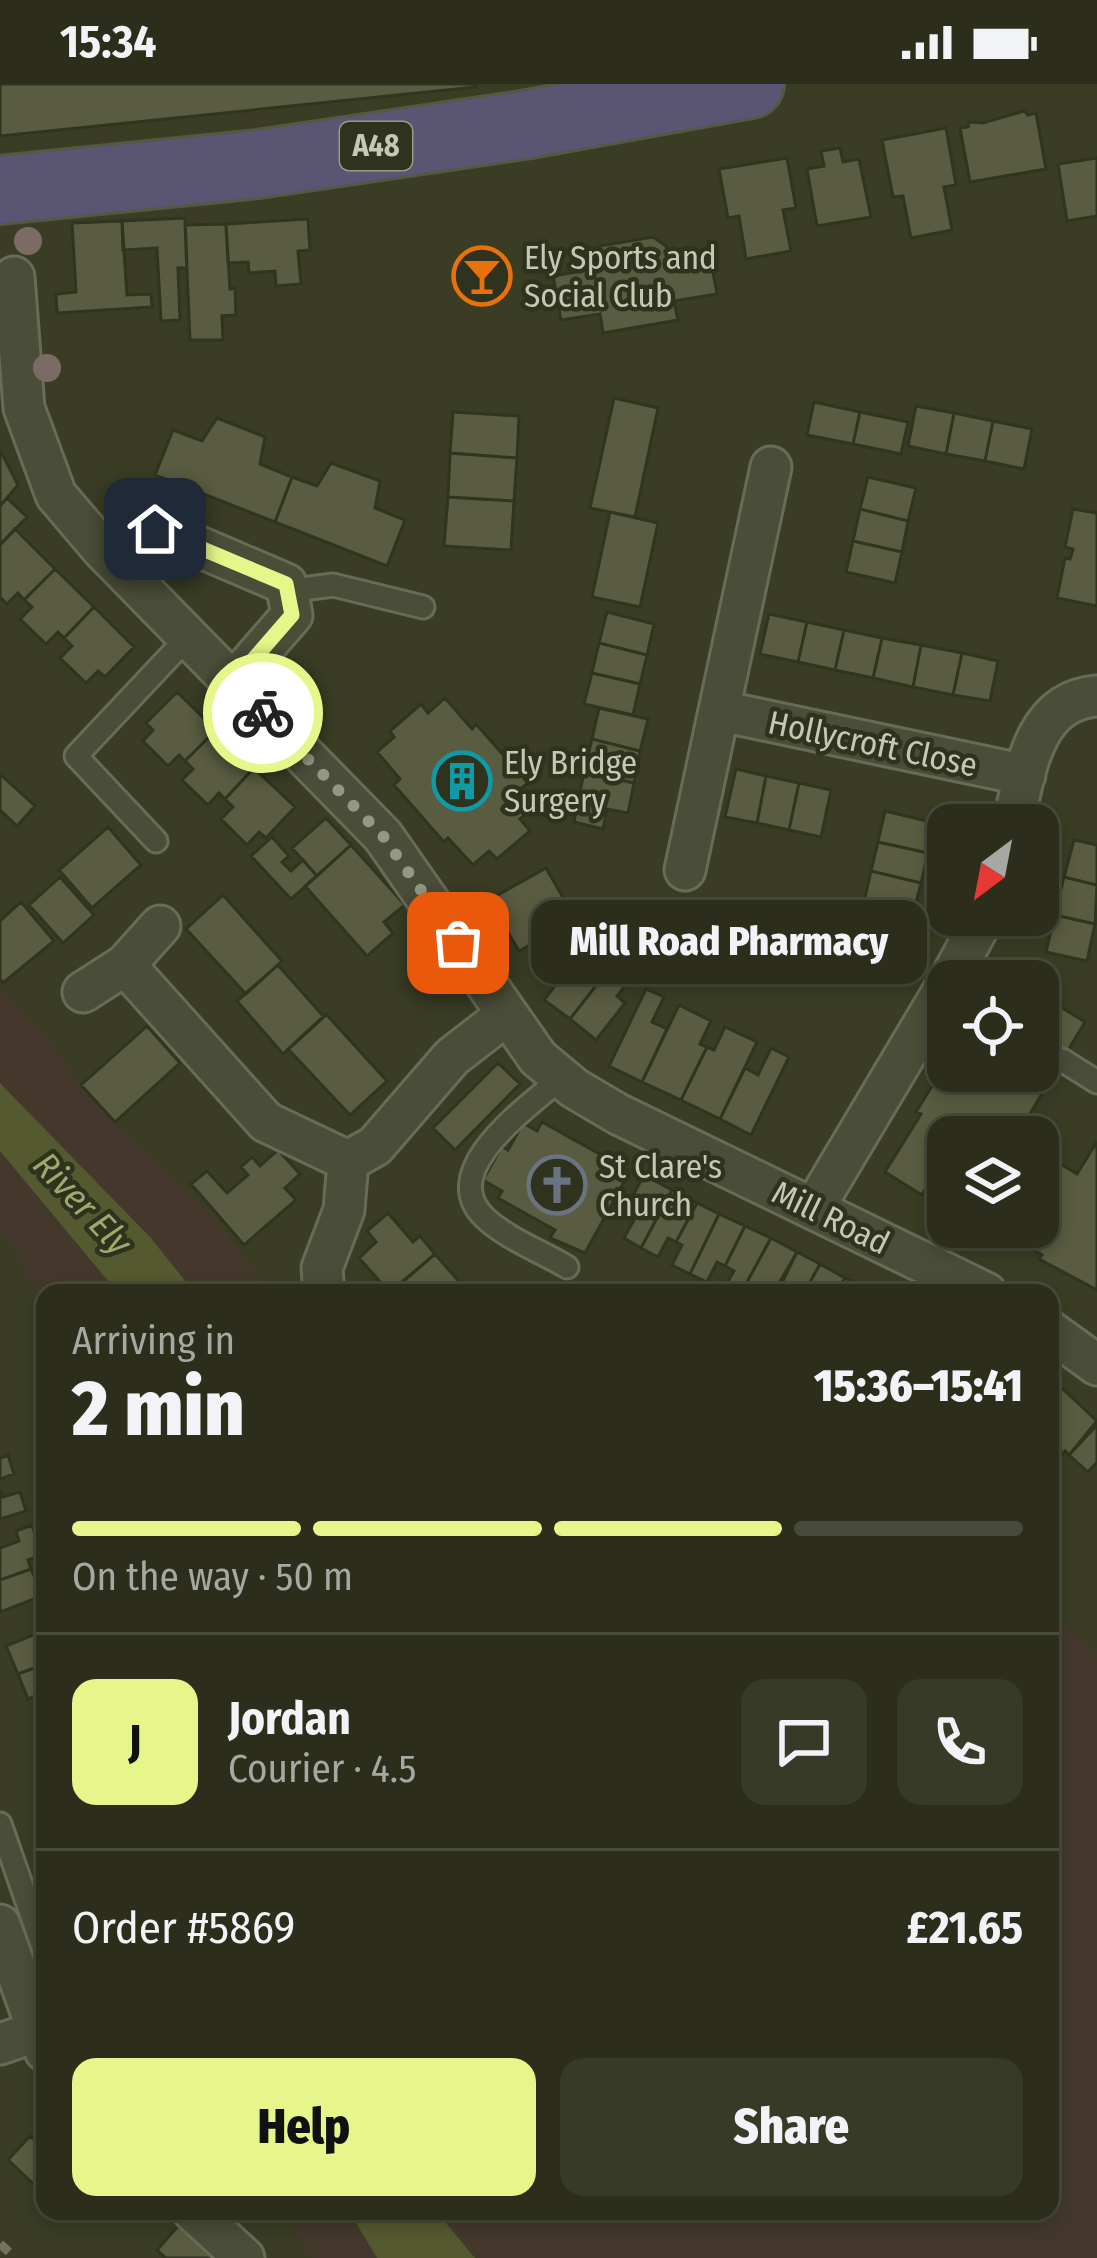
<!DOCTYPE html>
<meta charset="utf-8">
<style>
body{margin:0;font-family:"Fira Sans Condensed",sans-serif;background:#383a28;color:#f1f3f6;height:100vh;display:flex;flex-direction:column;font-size:45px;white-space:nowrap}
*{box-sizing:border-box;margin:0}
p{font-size:39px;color:#a6a8a3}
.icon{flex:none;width:66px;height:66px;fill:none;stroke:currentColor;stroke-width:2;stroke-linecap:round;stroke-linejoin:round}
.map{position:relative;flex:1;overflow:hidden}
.drawer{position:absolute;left:36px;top:1200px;width:1023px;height:936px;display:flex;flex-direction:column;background:#2c2e1b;border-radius:24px;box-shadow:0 6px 18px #0003,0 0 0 3px #484a3a}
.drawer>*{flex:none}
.needle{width:78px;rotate:212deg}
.buttons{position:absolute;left:927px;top:720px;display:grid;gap:24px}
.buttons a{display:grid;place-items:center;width:132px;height:132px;border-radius:24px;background:#2c2e1b;box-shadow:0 6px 18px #0003,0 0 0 3px #484a3a;font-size:60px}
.pin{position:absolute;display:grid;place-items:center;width:102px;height:102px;color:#fff;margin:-51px;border-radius:24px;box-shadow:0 6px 18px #0006}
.courier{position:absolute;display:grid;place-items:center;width:120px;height:120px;margin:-60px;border:9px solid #e7f68a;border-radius:50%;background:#fff;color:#222;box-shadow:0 3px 15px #0007}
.bubble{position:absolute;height:84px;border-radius:24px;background:#2c2e1b;box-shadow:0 6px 18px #0003,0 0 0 3px #484a3a;font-size:39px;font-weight:800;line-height:84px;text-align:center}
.head em{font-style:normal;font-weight:800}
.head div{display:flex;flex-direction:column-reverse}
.head{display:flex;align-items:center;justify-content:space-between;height:204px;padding:0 36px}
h1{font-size:78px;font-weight:800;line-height:90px}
.bar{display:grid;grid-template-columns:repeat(4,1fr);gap:18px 12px;align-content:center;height:144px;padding:0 36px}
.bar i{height:15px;border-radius:9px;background:#484a3a}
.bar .selected{background:#e7f68a}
.bar p{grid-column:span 4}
.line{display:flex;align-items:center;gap:30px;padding:0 36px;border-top:3px solid #484a3a}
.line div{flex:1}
.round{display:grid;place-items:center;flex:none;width:126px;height:126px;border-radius:24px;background:#383a28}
.button{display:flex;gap:24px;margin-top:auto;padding:24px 36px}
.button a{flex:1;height:138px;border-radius:24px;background:#e7f68a;color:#111;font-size:48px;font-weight:800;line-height:138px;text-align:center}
.button a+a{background:#383a28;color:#f1f3f6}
.status{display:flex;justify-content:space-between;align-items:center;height:84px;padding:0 60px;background:#2c2e1b;direction:ltr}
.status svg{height:33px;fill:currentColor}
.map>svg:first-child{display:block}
.green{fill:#43382b}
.water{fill:#54592f}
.building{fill:#595c40;stroke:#31341f;stroke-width:3}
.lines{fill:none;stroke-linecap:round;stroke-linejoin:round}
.lane-casing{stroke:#686b56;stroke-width:27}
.street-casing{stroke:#686b56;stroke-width:45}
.highway-casing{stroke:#555843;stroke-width:72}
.lane{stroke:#4a4d38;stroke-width:21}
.street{stroke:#4a4d38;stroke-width:39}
.highway{stroke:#595573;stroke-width:66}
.rail{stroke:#71745a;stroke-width:9;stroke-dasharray:12 12;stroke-linecap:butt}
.tree{fill:#7c6b64}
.done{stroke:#949781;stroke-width:12;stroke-dasharray:0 21.6}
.route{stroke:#e7f68a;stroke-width:15}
.labels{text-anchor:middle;stroke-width:9;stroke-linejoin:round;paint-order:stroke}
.shield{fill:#2f321d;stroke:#989b86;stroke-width:3}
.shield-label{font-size:30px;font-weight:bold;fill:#c5c8b3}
.poi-label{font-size:33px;fill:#c5c8b3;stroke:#2f321d;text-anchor:start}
.street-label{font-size:33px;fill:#c5c8b3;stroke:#2f321d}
.water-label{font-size:36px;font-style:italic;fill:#a1a76d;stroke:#2f321d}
</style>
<div class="status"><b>15:34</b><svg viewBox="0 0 49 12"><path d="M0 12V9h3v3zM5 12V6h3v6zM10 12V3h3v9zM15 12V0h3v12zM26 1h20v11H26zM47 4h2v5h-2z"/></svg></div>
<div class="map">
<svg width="1097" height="2174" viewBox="0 0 1097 2174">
<rect width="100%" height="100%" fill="#3a3d24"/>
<path class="green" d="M0 901 51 957 81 1001 115 1038 214 1133 271 1209H195L150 1153 0 999Z
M0 1067 118 1209H45V1217L26 1194 14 1160 0 1148Z
M1050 1527 1097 1568V2174H475L436 2127H1050Z
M283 2127H349L377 2174H311Z"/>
<path class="water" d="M0 999 150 1153 195 1209H118L0 1067Z
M349 2127H436L475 2174H377Z"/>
<path class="building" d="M0 0H476V3L0 52Z
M1024 27 1028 31 1036 29 1046 85 970 98 960 44 968 43 969 38 983 39Z
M946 44 956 101 944 103 952 146 911 154 903 112 893 113 882 56Z
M840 64 843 78 859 75 871 133 817 142 807 85 824 82 821 67Z
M787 74 796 124 783 126 791 167 746 175 739 132 728 134 719 85Z
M1097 74V132L1067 137 1058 80Z
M185 134 187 184H178L180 236 161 237 157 164 123 166 122 137Z
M308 135 310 166 298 167 301 200 276 202 275 187 249 189 248 178 228 179 226 140Z
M122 137 127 211 151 210 152 223 57 229 56 210 76 208 72 139Z
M226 140 230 205 235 204 236 231 222 232 223 256H190L185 141Z
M653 153 666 162 668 173 709 166 717 210 674 217 678 236 603 249 600 230 561 236 553 192 593 185 591 174 600 162Z
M614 314 658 324 635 433 590 424Z
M814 318 860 328 853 360 807 351Z
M916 322 954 329 946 370 908 362Z
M453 328 519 332 517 374 450 369Z
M860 328 908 338 901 370 853 360Z
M954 329 993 337 985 377 946 370Z
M217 334 265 353 260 380 292 393 275 438 155 391 173 346 202 357Z
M993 337 1032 345 1024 385 985 377Z
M0 366 18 401 0 422Z
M450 369 517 374 514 417 448 413Z
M331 379 380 397 375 424 405 436 387 482 275 438 292 393 317 402Z
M868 393 916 404 908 437 860 425Z
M448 413 514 417 511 466 444 462Z
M7 414 27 433 0 461V422Z
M860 425 908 437 902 468 853 457Z
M1073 425 1097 429V522L1057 514 1065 474 1070 475 1073 465 1065 463Z
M610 428 658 439 640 523 592 513Z
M15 445 55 485 24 516 18 509 7 520 0 513V461Z
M853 457 902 468 895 499 846 488Z
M55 485 94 523 64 554 58 548 46 560 20 535 32 523 24 516Z
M94 523 134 563 105 593 98 587 86 599 60 574 72 562 64 554Z
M607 528 654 540 647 571 599 559Z
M769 530 807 538 798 578 760 570Z
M807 538 844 546 835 586 798 578Z
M844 546 882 554 873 594 835 586Z
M882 554 921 561 913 603 873 594Z
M599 559 647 571 640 600 592 589Z
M921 561 962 569 953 611 913 603Z
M962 569 998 577 990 617 953 611Z
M592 589 640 600 633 631 584 620Z
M177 608 216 646 185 677 179 671 168 682 143 657 153 646 146 639Z
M445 614 472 645 476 640 528 699 519 706 527 714 518 722 526 730 520 735 530 747 497 775 489 767 473 781 448 754 444 758 394 701 400 695 377 668 394 653 390 647 421 620 428 629Z
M599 624 648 635 640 667 592 655Z
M216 646 254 684 225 715 219 709 208 721 182 696 193 685 185 677Z
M592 655 640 667 634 699 584 688Z
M254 684 295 723 266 754 259 748 247 761 221 735 233 723 225 715Z
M736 685 766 692 757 739 725 733Z
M584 688 634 699 628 729 607 725 603 745 574 738Z
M0 690 35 722 17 742 0 726Z
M766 692 799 699 789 746 757 739Z
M799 699 831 706 821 753 789 746Z
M885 727 935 739 928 769 878 758Z
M326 734 351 761 317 792 292 764Z
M108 743 141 781 92 824 59 786Z
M272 753 289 772 282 778 291 787 303 776 317 792 291 815 251 772Z
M1074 756 1097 761V801L1064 793Z
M878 758 928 769 921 799 871 787Z
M351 761 405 821 384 838 393 849 367 872 305 802Z
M546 784 576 836 519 867 489 816Z
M871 787 921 799 913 830 864 818Z
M60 793 94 831 63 859 29 821Z
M1064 793 1097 801 1095 840 1055 831Z
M223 811 282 877 246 910 186 845Z
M21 818 54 857 3 899 0 895V837Z
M864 818 913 830 906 862 857 850Z
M1055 831 1095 840 1087 877 1046 868Z
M636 850 654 864 617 912 625 919 596 956 570 935Z
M606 852 624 866 570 935 544 916 573 878 581 885Z
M278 881 324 933 283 970 237 917Z
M646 905 664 913 652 938 667 945 642 998 609 982Z
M1038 909 1085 938 1016 1053H948V1113L928 1100 922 1111 885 1088 921 1030 916 1028 948 976V987H1038Z
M679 921 711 937 700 960 707 963 681 1016 642 998Z
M326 930 387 997 350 1031 288 965Z
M147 942 180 979 115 1038 81 1001Z
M725 943 757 958 720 1035 681 1016 707 963 714 966Z
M771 964 789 973 751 1051 720 1035 745 984 758 991Z
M498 979 520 1000 455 1066 433 1044Z
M542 1038 630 1087 585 1169 550 1154 555 1146 498 1114 502 1107 483 1096 502 1062 508 1066 523 1039 537 1047Z
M1096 1059 1097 1060V1206L1039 1175 1042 1171 997 1143H1038V1066L1077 1090Z
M278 1066 300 1090 285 1104 296 1116 244 1161 191 1100 207 1087 227 1109 248 1091 241 1083 252 1073 260 1082Z
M644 1091 672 1106 641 1164 624 1154 634 1136 623 1130Z
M672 1106 697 1119 676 1158 668 1154 658 1173 641 1164Z
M697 1119 719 1130 690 1190 672 1181 682 1161 676 1158Z
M388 1129 413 1158 420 1152 435 1170 390 1209 359 1174 376 1158 367 1147Z
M719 1130 745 1142 725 1182 717 1178 707 1198 690 1190Z
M745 1142 771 1154 741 1209H727L723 1206 734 1187 725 1182Z
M771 1154 797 1168 774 1208 768 1204 765 1209H741Z
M797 1168 820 1180 804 1209H777Z
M435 1170 469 1209H403L397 1202Z
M820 1180 845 1194 836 1209H804Z
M845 1194 870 1207 869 1209H836Z
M1050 1293 1097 1337 1069 1371 1065 1367 1050 1384Z
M1097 1341V1378L1088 1388 1069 1371Z
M8 1371 14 1390 0 1395V1374Z
M0 1405 3 1413 20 1408 26 1427 0 1435Z
M32 1441 42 1471 28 1476 31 1485 0 1496V1464L19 1457 16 1447Z
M31 1485 42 1512 0 1528V1496Z
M45 1546V1580L18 1590 6 1562Z
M45 1580V1608L28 1615 18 1590Z
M30 2052 45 2065V2101L40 2106 8 2076Z
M179 2141 213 2174H166L157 2166Z"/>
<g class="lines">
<defs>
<path id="lane" d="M287 507 333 501 423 523
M156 757 76 672 188 553
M1062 976 1097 998
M561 994C527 1024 435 1087 485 1134 506 1154 542 1168 567 1183
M0 1740 45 1869"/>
<path id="street" d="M14 193 24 324 56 411 102 465 383 752 538 974 574 1004 618 1030 986 1209
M102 465 155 444 286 500 292 531 232 600
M721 627 1025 691
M1013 741C1025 689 1032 617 1097 612
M685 786 771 383
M125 881 266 1038 348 1077 375 1062 452 973 505 932
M949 897 985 831
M83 908 125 881 160 842
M814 1124 948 899
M324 1209 322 1184 344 1126 348 1077
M1050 1247 1097 1281
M0 1841 45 1967
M0 1960 38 1947
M193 2127 244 2174"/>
<path id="highway" d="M0 106 258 80 523 41 750 0"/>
</defs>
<use href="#lane" class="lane-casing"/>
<use href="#street" class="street-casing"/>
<use href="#highway" class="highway-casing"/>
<use href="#lane" class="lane"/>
<use href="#street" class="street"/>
<use href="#highway" class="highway"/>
<path class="rail" d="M0 2160 16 2174"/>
</g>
<g class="tree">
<circle cx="28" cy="157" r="14"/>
<circle cx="47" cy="284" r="14"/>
</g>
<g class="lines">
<path class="done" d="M263 629 383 752 458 859"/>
<path class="route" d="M155 445 286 500 292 531 232 600 263 629"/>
</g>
<defs>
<symbol id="bar-ring" viewBox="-11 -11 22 22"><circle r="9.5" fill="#2f321d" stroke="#e8710a" stroke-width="1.5"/><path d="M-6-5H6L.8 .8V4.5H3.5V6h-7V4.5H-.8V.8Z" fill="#e8710a"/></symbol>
<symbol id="building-ring" viewBox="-11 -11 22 22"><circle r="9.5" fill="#2f321d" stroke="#0f9aa8" stroke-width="1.5"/><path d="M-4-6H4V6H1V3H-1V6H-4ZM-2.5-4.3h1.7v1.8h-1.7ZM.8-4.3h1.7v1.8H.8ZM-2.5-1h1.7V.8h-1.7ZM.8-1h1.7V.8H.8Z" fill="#0f9aa8"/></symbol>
<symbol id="church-ring" viewBox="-11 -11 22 22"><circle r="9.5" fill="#2f321d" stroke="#6b7280" stroke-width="1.5"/><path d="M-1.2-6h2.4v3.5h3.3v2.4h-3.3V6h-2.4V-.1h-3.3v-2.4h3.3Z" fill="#6b7280"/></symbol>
</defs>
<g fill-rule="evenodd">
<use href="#bar-ring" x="449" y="159" width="66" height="66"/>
<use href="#building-ring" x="429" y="664" width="66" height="66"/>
<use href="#church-ring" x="524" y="1068" width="66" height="66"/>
</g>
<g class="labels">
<rect class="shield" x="340" y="38" width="72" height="48" rx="9"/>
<g class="shield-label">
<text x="376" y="72">A48</text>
</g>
<g class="poi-label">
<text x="524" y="185">Ely Sports and<tspan x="524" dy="38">Social Club</tspan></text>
<text x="504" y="690">Ely Bridge<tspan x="504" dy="38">Surgery</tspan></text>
<text x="599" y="1094">St Clare's<tspan x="599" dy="38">Church</tspan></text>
</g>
<g class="street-label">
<text transform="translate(873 659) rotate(12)" y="12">Hollycroft Close</text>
<text transform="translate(831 1133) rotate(26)" y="12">Mill Road</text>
</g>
<g class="water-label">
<text transform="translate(83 1119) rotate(47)" y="13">River Ely</text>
</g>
</g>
</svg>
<div class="buttons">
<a><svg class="needle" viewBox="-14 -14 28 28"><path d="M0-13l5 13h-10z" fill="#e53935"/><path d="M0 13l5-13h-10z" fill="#a6a8a3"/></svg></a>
<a><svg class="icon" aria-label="locate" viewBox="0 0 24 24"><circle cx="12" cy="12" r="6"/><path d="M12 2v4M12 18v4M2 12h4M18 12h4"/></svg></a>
<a><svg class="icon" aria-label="layers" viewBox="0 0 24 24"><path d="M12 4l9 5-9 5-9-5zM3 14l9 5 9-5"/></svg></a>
</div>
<div class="pin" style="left:458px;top:859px;background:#ea580c"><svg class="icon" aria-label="bag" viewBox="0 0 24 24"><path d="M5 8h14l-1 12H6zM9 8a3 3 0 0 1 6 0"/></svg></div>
<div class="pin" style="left:155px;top:445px;background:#1f2937"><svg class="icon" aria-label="home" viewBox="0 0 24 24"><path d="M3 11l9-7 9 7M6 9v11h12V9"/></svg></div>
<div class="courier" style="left:263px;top:629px"><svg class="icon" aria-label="bike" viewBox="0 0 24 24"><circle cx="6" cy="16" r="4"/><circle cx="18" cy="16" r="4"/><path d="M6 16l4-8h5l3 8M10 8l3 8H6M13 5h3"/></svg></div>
<div class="bubble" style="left:531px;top:816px;width:396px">Mill Road Pharmacy</div>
<section class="drawer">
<div class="head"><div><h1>2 min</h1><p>Arriving in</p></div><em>15:36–15:41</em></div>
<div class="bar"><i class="selected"></i><i class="selected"></i><i class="selected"></i><i></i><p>On the way · 50 m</p></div>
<div class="line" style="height:216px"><b class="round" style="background:#e7f68a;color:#111">J</b><div><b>Jordan</b><p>Courier · 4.5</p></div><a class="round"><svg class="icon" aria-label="chat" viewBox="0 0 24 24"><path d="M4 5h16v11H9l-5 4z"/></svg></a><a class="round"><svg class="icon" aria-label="phone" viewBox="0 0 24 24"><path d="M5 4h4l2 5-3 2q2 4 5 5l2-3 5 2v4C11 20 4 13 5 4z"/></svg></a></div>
<div class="line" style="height:156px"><div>Order #5869</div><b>£21.65</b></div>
<div class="button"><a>Help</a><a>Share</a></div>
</section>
</div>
